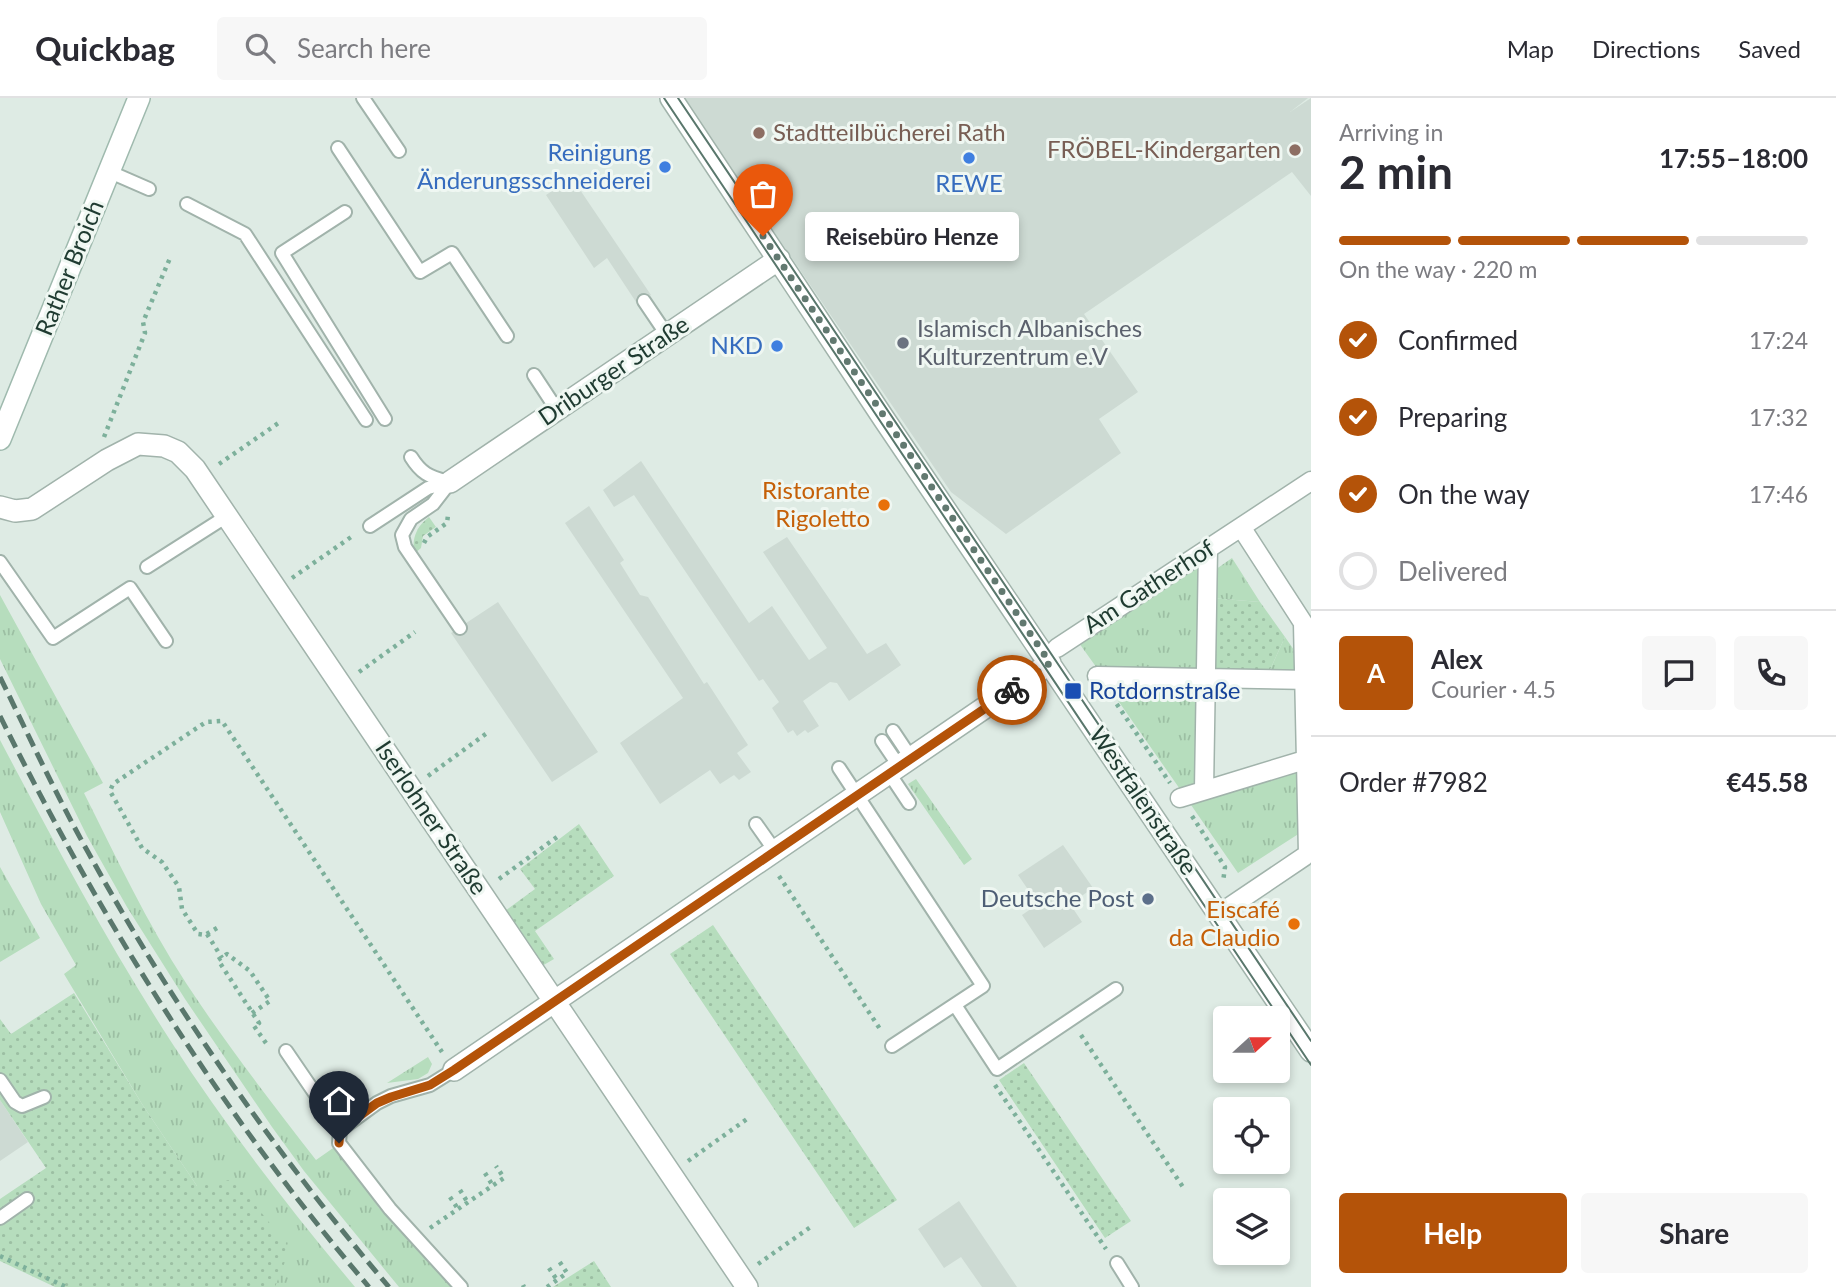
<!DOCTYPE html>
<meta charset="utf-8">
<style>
body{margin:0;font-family:Lato,sans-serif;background:#f7f7f7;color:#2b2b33;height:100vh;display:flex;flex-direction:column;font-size:26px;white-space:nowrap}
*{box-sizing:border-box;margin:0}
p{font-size:23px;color:#7c7c81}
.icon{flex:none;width:38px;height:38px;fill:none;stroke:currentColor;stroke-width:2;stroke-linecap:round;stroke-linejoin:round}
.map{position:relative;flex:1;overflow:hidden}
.drawer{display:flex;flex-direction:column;background:#fff;width:525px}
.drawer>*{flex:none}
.needle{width:46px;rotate:69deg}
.fabs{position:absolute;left:1213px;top:908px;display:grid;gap:14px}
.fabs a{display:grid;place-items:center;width:77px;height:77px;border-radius:7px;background:#fff;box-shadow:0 4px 10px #0003;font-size:35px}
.pin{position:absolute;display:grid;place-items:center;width:60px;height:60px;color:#fff;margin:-72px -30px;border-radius:50% 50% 50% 0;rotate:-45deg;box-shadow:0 0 7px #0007}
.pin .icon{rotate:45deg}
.courier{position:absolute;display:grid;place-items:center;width:70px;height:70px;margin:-35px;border:5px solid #b45309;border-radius:50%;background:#fff;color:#222;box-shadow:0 2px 9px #0007}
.bubble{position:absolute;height:49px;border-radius:7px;background:#fff;box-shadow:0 4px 10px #0003;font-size:23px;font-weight:700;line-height:49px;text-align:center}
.summary em{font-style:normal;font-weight:700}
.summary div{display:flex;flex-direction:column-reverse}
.summary{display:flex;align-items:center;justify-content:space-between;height:119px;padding:0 28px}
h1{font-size:46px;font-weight:700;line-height:52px}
.bar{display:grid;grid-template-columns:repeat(4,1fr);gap:10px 7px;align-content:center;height:84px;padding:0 28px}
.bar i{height:9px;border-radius:5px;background:#e1e1e2}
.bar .active{background:#b45309}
.bar p{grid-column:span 4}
.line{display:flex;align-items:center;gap:18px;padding:0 28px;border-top:2px solid #e1e1e2}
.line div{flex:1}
.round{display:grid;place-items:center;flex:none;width:74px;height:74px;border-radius:7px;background:#f7f7f7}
ol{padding:0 28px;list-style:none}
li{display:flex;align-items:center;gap:21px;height:77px}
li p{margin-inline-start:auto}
li .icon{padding:7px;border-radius:50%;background:#b45309;color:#fff;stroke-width:4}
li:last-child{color:#7c7c81}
li i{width:38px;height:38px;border:4px solid #e1e1e2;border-radius:50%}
.primary-button{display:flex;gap:14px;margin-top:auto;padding:14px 28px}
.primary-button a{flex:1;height:80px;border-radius:7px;background:#b45309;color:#fff;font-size:28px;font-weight:700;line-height:80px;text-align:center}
.primary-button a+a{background:#f7f7f7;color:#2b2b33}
header{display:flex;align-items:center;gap:42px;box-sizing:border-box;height:98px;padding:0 35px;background:#fff;border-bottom:2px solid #e1e1e2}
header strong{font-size:33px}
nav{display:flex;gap:38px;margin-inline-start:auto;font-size:24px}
.search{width:490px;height:63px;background:#f7f7f7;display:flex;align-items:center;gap:18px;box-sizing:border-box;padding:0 24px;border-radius:7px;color:#7c7c81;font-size:26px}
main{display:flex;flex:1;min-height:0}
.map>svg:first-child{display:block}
.built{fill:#cddad3}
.grass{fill:url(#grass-tufts)}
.park{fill:url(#park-dots)}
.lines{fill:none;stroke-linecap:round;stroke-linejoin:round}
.service-casing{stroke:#a1b3ab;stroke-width:16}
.pedestrian-casing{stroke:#a1b3ab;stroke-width:21}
.minor-casing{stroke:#a1b3ab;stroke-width:24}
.secondary-casing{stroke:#9fbaae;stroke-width:24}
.path{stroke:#7db09b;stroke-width:4.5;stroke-dasharray:3.5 5;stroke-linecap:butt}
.service{stroke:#fff;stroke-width:12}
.pedestrian{stroke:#fff;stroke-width:18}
.minor{stroke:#fff;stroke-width:21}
.secondary{stroke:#fff;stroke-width:21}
.tram{stroke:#59776c;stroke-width:2}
.rail{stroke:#59776c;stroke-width:5;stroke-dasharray:14 7;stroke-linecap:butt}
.done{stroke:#627970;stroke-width:7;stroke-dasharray:0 12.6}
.route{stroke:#b45309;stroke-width:9}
.education-dot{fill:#8d6e63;stroke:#eff7f2;stroke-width:2.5}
.shop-dot{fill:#3f7fe0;stroke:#eff7f2;stroke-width:2.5}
.worship-dot{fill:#6b7280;stroke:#eff7f2;stroke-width:2.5}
.food-dot{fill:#e8710a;stroke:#eff7f2;stroke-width:2.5}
.transit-dot{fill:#1a4fb4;stroke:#eff7f2;stroke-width:2.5}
.service-dot{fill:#5c6f8a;stroke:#eff7f2;stroke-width:2.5}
.labels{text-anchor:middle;stroke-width:6;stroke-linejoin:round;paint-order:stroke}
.education-label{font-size:24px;fill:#785e54;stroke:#eff7f2;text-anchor:start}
.shop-label{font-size:24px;fill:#366cbe;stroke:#eff7f2;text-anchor:end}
.street-label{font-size:24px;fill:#1f3b31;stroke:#eff7f2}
.worship-label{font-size:24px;fill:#5b616d;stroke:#eff7f2;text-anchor:start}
.food-label{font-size:24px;fill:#c56008;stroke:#eff7f2;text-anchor:end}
.transit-label{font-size:24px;fill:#164399;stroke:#eff7f2;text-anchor:start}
.service-label{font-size:24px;fill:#4e5e75;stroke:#eff7f2;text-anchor:end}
</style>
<header>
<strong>Quickbag</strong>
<div class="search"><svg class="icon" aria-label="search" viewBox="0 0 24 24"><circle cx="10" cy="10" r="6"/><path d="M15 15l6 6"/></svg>Search here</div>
<nav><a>Map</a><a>Directions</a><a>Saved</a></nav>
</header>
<main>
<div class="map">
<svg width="1311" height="1189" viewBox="0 0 1311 1189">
<defs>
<pattern id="grass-tufts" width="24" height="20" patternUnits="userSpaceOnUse" patternTransform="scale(1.75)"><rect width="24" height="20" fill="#b6ddbd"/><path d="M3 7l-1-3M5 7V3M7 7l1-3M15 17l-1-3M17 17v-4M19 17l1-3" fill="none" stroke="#9cbfa3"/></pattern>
<pattern id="park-dots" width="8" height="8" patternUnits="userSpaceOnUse" patternTransform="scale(1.75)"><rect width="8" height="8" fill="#b6ddbd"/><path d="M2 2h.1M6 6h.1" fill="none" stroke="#9cbfa3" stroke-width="1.8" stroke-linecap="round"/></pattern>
</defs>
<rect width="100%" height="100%" fill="#deebe4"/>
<path class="built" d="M683 0H1308L1290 14 1311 0V98L1292 74 1084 216 1138 294 1099 321 1121 355 1006 436 951 394Z
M572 80 651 197 638 207 607 160 594 170 546 97Z
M641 363 749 525 772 508 809 562 827 550 763 454 787 439 867 556 886 545 901 567 849 603 837 585 830 584 803 603 819 628 808 635 805 632 797 638 793 632 788 635 772 610 779 604 763 581 759 583 634 397 614 409 603 392Z
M589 408 624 462 620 465 640 497 648 499 704 586 707 584 748 647 737 655 751 674 739 682 734 677 720 686 710 672 660 706 620 645 683 600 565 425Z
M498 504 598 654 552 684 451 535Z
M1063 747 1093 790 1070 806 1082 824 1044 850 1022 817 1038 806 1018 777Z
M0 1002 28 1044 0 1063Z
M959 1103 1017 1189H982L961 1159 944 1170 918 1131Z"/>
<path class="grass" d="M1204 458 1201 574 1099 573 1079 545Z
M1232 460 1260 504 1211 500 1212 474Z
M0 497 103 685 84 695C116 759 147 825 186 885 226 946 271 1004 316 1062L336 1048 379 1110 453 1189H399L304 1073 272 1029 185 901 127 809 87 738 0 561Z
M1285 539 1294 552 1296 576H1268Z
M1105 584 1201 587 1199 689 1182 694Z
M0 642C54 744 108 846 170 942 226 1029 289 1110 355 1189H229L197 1088 142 1006 64 876 76 867 41 806 0 714Z
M1299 669 1300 735 1238 775 1189 704Z
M916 681 972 761 964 767 908 686Z
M0 769 40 840 0 864Z
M428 959 432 966 428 975 418 981 387 985Z"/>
<path class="park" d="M429 419 436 429 423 438 421 450 414 456C412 440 416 429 429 419Z
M1211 500 1260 504 1285 539 1268 576 1210 574Z
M579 726 614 778 535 833 554 861 542 868 505 813 535 791 520 771Z
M713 827 897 1102 854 1130 670 856Z
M74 895 142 1006 197 1088 235 1081 290 1151 275 1189H55L0 1163V1101L46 1070 0 1002V921L11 936Z
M1024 965 1131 1123 1105 1140 999 982Z
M594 1163 611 1189H553Z"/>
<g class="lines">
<defs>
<path id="service" d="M363 0 399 53
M338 50 420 174 452 155 507 238
M110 74 149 91
M187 106 245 136 366 322
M345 114 282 155 385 321
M644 203 667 237
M534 277 557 312
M411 359C421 375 429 379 446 383
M450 384 433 406 411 421 402 437 405 449 460 530
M370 428 428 390 450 384
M0 464 53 540 130 490 166 543
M147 469 227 418
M893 633 911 660
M882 643 899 668
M839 670 983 888 892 948
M889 675 909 705
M756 726 775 753
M955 907 997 971 1116 891
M286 953 340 1032
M454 972 430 987 391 998 377 1005 340 1032 339 1045 390 1111 461 1189
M0 982 15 1004 22 1008 44 999
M0 1120 27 1101
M1117 1165 1132 1189"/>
<path id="pedestrian" d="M1241 429 1309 534
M1303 525 1308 756
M1057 550 1311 383
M1097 578 1311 582
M1204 692 1208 450
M1180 700 1311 660
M1219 816 1311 754"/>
<path id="minor" d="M671 0 884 321 1311 953
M450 384 779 161
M0 409 15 413 32 411 107 362 138 346 164 348 178 354 195 371 747 1189
M454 972 1050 565"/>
<path id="secondary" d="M0 341 139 0"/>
</defs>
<use href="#service" class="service-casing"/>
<use href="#pedestrian" class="pedestrian-casing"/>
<use href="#minor" class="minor-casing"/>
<use href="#secondary" class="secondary-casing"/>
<path class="path" d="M104 339 145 235 143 224 170 160
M219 366 280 324
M424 445 427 439 447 425 448 417
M292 480 354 437
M359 574 415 534
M1112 599 1170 685
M428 678 487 635
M1192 718 1225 769 1223 784
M779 778 882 934
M499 781 557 739
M217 830 205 837 198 836 182 811 179 789 162 764 142 750 110 693 113 686 206 624 222 623 442 954
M207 836 222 860
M252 915 270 903 250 873 227 856 218 862 259 925 254 928 268 948
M1081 937 1185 1092
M995 987 1106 1151
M688 1063 747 1021
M485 1075 493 1088
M460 1092 468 1105
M450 1099 458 1111
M430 1130 504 1080 496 1068
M0 1158 66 1189
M758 1166 812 1128
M549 1170 557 1182
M523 1187 524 1189
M547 1189 567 1175 559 1163"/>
<use href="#service" class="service"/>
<use href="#pedestrian" class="pedestrian"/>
<use href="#minor" class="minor"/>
<use href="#secondary" class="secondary"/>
<path class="tram" d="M664 0 1311 967
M678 0 1311 943"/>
<path class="rail" d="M0 579C29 638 56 697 88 754 173 909 275 1055 389 1189
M0 618C102 824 220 1014 369 1189"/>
</g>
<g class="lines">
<path class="done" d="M763 138 1050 565 1012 592"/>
<path class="route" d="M339 1045 340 1032 377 1005 391 999 430 987 454 972 1012 592"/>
</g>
<g class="education-dot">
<circle cx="759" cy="35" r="7"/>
<circle cx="1295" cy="52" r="7"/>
</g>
<g class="shop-dot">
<circle cx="969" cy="60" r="7"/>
<circle cx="665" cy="69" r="7"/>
<circle cx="777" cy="248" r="7"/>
</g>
<circle class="worship-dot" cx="903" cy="245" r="7"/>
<g class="food-dot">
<circle cx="884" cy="407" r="7"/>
<circle cx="1294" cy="826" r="7"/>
</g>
<rect class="transit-dot" x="1064" y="584" width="18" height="18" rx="3.5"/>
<circle class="service-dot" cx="1148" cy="801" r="7"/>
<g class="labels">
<g class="education-label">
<text x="773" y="43">Stadtteilbücherei Rath</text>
<text x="1281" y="60" text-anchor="end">FRÖBEL-Kindergarten</text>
</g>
<g class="shop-label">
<text x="651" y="63">Reinigung<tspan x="651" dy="28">Änderungsschneiderei</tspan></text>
<text x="969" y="94" text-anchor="middle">REWE</text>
<text x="763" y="256">NKD</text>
</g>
<g class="street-label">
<text transform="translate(70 170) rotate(-68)" y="8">Rather Broich</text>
<text transform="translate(614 273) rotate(-34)" y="8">Driburger Straße</text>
<text transform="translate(1149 489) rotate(-33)" y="8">Am Gatherhof</text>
<text transform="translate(1143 703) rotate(56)" y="8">Westfalenstraße</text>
<text transform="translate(431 720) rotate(56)" y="8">Iserlohner Straße</text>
</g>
<g class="worship-label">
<text x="917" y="239">Islamisch Albanisches<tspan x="917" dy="28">Kulturzentrum e.V</tspan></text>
</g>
<g class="food-label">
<text x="870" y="401">Ristorante<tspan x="870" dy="28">Rigoletto</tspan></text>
<text x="1280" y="820">Eiscafé<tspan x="1280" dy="28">da Claudio</tspan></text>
</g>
<g class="transit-label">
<text x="1089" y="601">Rotdornstraße</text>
</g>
<g class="service-label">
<text x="1134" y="809">Deutsche Post</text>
</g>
</g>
</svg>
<div class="fabs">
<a><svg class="needle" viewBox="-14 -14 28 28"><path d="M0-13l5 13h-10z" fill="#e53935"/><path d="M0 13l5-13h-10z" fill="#7c7c81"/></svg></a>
<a><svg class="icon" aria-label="locate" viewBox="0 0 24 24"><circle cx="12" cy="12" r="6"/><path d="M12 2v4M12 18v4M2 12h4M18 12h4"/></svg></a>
<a><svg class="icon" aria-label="layers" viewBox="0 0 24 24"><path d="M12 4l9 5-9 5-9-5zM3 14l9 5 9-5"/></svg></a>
</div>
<div class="pin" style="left:763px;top:138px;background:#ea580c"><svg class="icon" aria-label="bag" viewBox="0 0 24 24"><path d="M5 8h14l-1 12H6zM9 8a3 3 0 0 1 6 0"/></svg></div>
<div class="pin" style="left:339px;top:1045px;background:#1f2937"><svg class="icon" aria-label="home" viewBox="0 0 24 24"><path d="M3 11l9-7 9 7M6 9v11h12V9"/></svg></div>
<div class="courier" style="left:1012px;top:592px"><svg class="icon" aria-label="bike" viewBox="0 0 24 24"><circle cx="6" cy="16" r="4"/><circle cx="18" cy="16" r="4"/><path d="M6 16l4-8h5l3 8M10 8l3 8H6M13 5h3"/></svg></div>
<div class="bubble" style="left:805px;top:114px;width:214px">Reisebüro Henze</div>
</div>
<section class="drawer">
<div class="summary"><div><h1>2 min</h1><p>Arriving in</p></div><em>17:55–18:00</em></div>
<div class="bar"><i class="active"></i><i class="active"></i><i class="active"></i><i></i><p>On the way · 220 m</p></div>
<ol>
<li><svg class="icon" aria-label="check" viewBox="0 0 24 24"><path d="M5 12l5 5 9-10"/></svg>Confirmed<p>17:24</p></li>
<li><svg class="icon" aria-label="check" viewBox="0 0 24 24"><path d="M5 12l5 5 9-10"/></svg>Preparing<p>17:32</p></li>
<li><svg class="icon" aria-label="check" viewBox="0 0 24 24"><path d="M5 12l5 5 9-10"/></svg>On the way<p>17:46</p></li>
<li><i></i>Delivered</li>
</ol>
<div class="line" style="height:126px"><b class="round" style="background:#b45309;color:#fff">A</b><div><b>Alex</b><p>Courier · 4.5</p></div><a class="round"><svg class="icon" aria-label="chat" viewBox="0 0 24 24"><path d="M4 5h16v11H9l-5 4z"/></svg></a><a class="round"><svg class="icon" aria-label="phone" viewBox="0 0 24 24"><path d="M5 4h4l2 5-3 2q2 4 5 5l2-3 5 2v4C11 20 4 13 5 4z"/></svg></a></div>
<div class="line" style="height:91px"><div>Order #7982</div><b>€45.58</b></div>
<div class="primary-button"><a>Help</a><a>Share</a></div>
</section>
</main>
